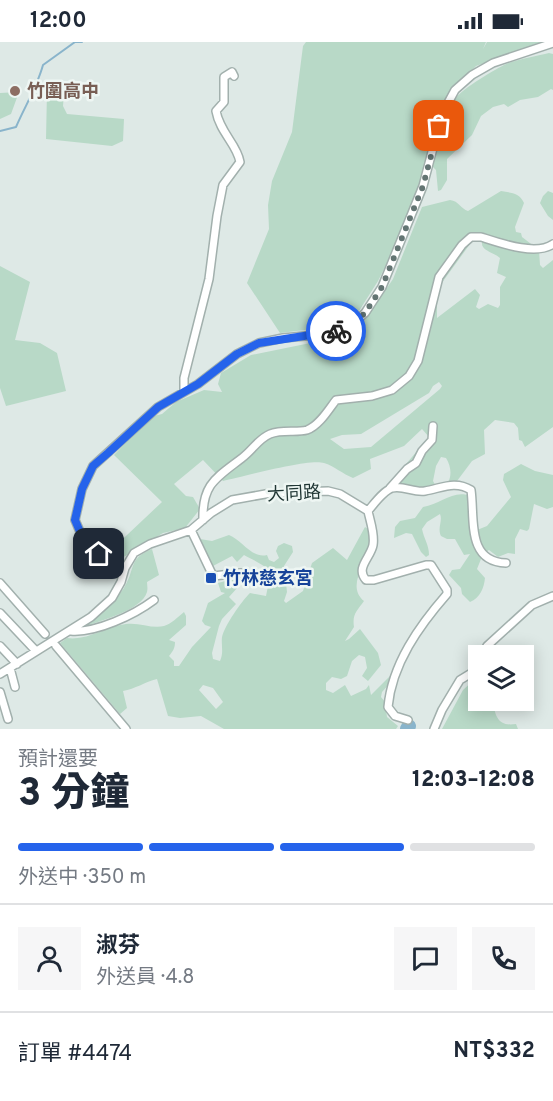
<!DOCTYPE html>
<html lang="zh-TW">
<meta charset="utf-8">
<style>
body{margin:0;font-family:Overpass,"Noto Sans TC",sans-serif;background:#f6f6f7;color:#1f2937;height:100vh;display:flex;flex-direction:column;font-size:22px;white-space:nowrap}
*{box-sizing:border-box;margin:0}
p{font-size:20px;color:#747a83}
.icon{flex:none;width:33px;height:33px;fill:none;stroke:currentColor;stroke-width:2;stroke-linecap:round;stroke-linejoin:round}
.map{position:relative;height:687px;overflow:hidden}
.side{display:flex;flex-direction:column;background:#fff;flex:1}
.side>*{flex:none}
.buttons{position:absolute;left:468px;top:603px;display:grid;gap:12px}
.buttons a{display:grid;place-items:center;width:66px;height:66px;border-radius:0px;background:#fff;box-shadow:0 3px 15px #0003;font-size:30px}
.pin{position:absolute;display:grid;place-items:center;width:51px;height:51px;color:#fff;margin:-26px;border-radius:12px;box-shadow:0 3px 9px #0006}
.courier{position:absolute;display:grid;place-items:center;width:60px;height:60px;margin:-30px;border:4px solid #2563eb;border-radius:50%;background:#fff;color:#222;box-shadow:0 2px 8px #0007}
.overview em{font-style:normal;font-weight:800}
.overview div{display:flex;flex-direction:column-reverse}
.overview{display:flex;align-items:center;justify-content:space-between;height:102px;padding:0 18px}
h1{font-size:39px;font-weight:800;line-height:45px}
.bar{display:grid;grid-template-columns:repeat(4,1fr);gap:9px 6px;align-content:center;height:72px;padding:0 18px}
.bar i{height:8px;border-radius:4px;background:#e0e1e3}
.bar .on{background:#2563eb}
.bar p{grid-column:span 4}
.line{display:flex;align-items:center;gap:15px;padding:0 18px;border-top:2px solid #e0e1e3}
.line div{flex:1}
.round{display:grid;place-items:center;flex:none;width:63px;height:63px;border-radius:0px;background:#f6f6f7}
.status{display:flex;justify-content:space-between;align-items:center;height:42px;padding:0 30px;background:#fff;direction:ltr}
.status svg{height:16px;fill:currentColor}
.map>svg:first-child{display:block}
.green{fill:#b8d9c7;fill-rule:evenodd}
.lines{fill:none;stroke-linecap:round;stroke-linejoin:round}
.stream{stroke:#89b4cb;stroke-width:2}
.river{stroke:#89b4cb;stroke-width:14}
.street-casing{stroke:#a2b0ad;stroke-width:10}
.street{stroke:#fff;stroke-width:7}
.done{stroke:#637573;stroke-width:6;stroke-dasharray:0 10.8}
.route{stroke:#2563eb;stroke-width:8}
.education-dot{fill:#8d6e63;stroke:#eef6f3;stroke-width:2}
.transit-dot{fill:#1a4fb4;stroke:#eef6f3;stroke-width:2}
.labels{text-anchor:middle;stroke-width:5;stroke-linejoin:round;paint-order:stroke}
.education-label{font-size:18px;font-weight:bold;fill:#785e54;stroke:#eef6f3;text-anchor:start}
.street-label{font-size:18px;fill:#213735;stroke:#eef6f3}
.transit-label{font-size:18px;font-weight:bold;fill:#164399;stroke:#eef6f3;text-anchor:start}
</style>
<div class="status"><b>12:00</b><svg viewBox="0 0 49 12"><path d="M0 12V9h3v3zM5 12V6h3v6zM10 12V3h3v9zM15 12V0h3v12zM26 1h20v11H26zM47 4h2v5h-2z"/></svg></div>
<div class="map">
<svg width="553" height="687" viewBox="0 0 553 687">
<rect width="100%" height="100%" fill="#dee9e6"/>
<path class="green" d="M306 0H486L483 7 487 0H541L476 24 447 54 429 98 423 149 378 239 359 269 337 284 280 291 247 241 269 187 268 163 272 139 292 90 303 4Z
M549 11 553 12V48L551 47 538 55 520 58 508 65 504 62 493 65 481 74 472 93 447 117V138L441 148 438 149 436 128 431 123C437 101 443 81 452 61 459 48 491 30 504 23 513 18 538 14 549 11Z
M47 49 64 51 63 64 67 72 124 77 123 99 112 104 46 97Z
M19 50 11 72 0 77V51Z
M501 149C511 151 519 150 524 161L515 185 516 190 521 191 522 195 539 208 540 223 543 226 553 218V385L525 405 522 399 519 398 518 386 514 381 495 378 484 388 485 412 472 419 454 443 448 441C452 433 451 424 446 416L441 415 436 424 433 439 437 446 430 452 406 442 383 449 429 395 422 387 404 404 370 417 371 427 353 436C343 432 334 424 324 421 309 416 242 435 223 439L203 418 174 442 186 454 193 455 200 467 185 486 163 491 122 516 109 510 162 460 114 413 150 375 162 372 176 360 204 348 222 350 218 342 221 331 251 313 330 297 358 281 372 268 393 237 422 165 450 158C459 159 461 167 468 169ZM478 191 485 194C475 208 492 209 500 216L497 231 506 235 500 245V263L498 266 488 262 479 267 476 265 480 253 475 247 437 276V257L441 242ZM439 340 442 344 440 347 371 405 344 407 330 397 342 393 361 392 429 351 433 344Z
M548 149 553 151V178L548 174 540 161 543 154Z
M0 224 30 240 15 298 40 301 57 311 66 349 6 364 0 346Z
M521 422 535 429 553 433V465L547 467 534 462 529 487 527 489 520 487 515 497V512L508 511 498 515 489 508 483 512 477 527 485 536C484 546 480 556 470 560L462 552 461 546 449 533 452 528 460 527 470 512 464 513 455 497H447L441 494C437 486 443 479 440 472L427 480 422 487C424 497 429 503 429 513L426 515 421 510 412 492 406 491 394 496 395 485 400 479 415 476 423 465C441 462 453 447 471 454 477 465 475 476 477 488L487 484 511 455 503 438 504 432Z
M365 485 368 487C370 493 371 500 370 506 366 522 346 544 364 559 357 569 352 572 354 585L345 599 349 597 360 587 378 611 381 623 368 639 362 634 367 626 365 615 359 613 352 619 347 634 341 637 332 635 326 641V648L333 651 345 643 351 654 366 647 369 643 371 653 391 633 392 639 382 650 381 655 385 660 387 675 398 684 396 687H224L201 674 180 676 168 674 157 637C145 640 135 647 123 649L127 666 120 672 60 601 67 596C88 599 106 584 126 582 139 580 152 587 164 584 171 582 178 575 184 570L186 574V583L169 598 175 600C175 606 173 609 169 614L174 619V624H179L192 605 211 585 205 583 202 579 208 561 225 551 221 550 218 541 233 537 238 545 229 555 236 562 222 577 219 584 212 611 213 617 220 619C224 610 221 604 222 595 225 583 241 560 250 551L266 554 268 544 276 543C278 528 255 519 244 513L237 520 232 514 213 524 210 521 200 497 212 499 229 493C242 498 252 517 267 513L269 518 274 520 279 516 276 509 278 504 284 501 292 504 293 510 284 524 287 550 284 559 286 561 303 549 312 521 333 506 347 518ZM203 643 213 646 223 660 216 667 199 648Z
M152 507 159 533 147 540C147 543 148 546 147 550 142 568 100 579 83 585 93 575 120 555 125 544 136 525 128 517 152 507Z
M478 634V658L493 659C495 674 498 685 516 682L518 687H442L463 648Z"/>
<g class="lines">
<path class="stream" d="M0 89 16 85C25 64 37 45 43 23L75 0H82"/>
<path class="river" d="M407 687 409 684"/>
<defs>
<path id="street" d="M184 350V336L209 237 217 174 223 143 240 120C237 102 220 91 216 69L224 60V35L232 30 234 34
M390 446 407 427 416 421 422 409 432 398 433 384
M368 469C374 462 383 449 392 446 403 443 414 451 425 449 442 446 455 438 471 448 475 476 466 520 506 521
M203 478C202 442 216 436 242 416 253 408 258 397 270 392 282 387 297 391 307 388 319 384 329 367 336 358L372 354 392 348 409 334 418 319 439 235 462 203 471 195H481C500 201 536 214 553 202
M191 488 213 534 241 531
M125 526 99 512 84 499 75 478 82 447 93 424 158 365 198 342 237 312 259 301 283 296 327 292 348 286 365 271 382 245 423 144 442 72 455 48 472 33 493 21 553 1
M0 541 45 592
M0 571 36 609
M71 589C96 591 134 573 154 558
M0 604 17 622
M56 604 126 687
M482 614 487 604 532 563 553 554
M10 626 15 645
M0 632 91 575 112 556 121 540 125 526 134 511 150 502 191 488 211 471 232 458 271 451 328 449 340 452 368 469C370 479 375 492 373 503 371 515 355 526 366 538H374L426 523H431L447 548V552C419 584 392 622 388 665L395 674 408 678
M0 650 8 677
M434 687 442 668 460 638 478 627"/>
</defs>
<use href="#street" class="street-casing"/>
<use href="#street" class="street"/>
</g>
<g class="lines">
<path class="done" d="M336 289 348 286 365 271 382 245 423 144 439 84"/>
<path class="route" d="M99 512 84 499 75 478 82 447 93 424 108 411 158 365 198 342 237 312 259 301 336 289"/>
</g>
<circle class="education-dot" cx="15" cy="49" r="6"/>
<rect class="transit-dot" x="205" y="530" width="12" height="12" rx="3"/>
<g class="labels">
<g class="education-label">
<text x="27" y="55">竹圍高中</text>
</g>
<g class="street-label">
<text transform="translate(294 451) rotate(-3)" y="6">大同路</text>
</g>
<g class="transit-label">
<text x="223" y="542">竹林慈玄宮</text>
</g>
</g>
</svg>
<div class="buttons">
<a><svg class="icon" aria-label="layers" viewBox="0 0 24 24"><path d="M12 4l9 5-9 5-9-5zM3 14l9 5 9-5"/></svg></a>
</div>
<div class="pin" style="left:439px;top:84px;background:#ea580c"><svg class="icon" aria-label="bag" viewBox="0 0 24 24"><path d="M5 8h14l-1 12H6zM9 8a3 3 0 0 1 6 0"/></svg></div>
<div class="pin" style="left:99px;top:512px;background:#1f2937"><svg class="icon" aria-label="home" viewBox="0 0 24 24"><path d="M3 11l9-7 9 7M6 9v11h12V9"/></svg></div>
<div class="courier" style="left:336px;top:289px"><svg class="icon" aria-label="bike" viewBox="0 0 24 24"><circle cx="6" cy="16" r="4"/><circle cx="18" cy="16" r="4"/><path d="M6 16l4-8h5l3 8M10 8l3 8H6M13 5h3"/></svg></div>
</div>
<section class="side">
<div class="overview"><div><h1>3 分鐘</h1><p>預計還要</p></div><em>12:03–12:08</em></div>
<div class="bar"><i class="on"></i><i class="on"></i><i class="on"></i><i></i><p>外送中 · 350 m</p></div>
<div class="line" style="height:108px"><a class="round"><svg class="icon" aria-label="person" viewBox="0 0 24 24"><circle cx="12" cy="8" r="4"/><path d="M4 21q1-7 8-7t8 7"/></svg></a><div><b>淑芬</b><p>外送員 · 4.8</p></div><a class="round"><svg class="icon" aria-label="chat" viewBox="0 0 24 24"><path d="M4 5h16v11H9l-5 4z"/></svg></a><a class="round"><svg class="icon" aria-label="phone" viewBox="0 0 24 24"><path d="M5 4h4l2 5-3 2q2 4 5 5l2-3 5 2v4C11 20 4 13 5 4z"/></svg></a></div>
<div class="line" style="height:78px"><div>訂單 #4474</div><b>NT$332</b></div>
</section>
